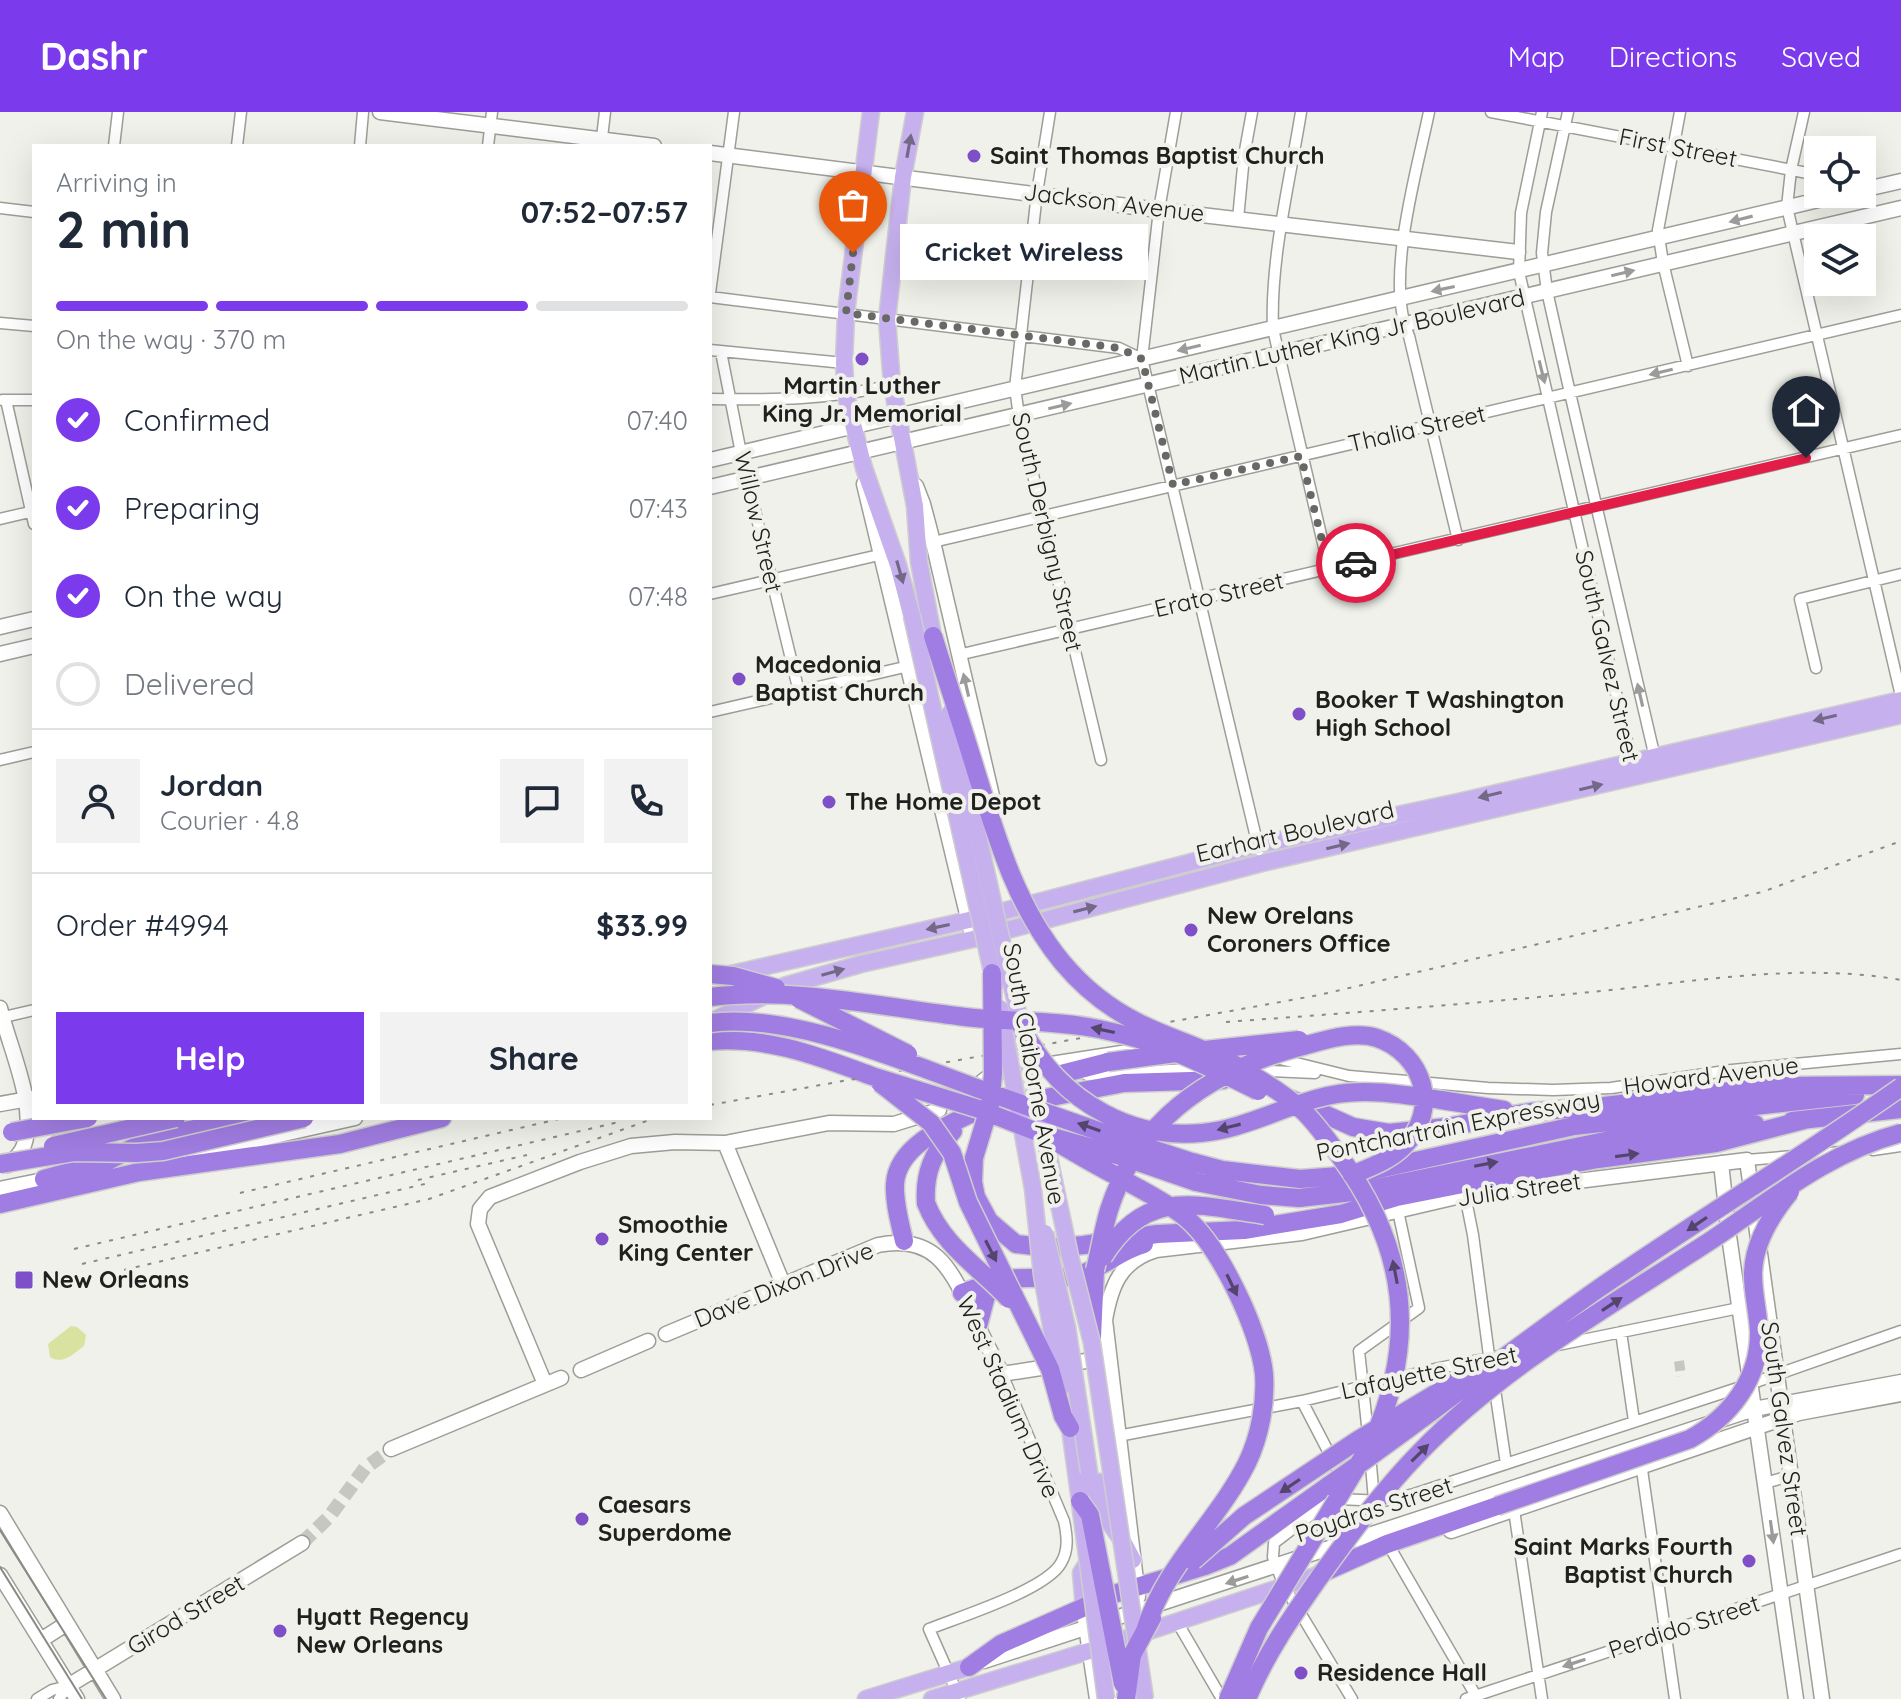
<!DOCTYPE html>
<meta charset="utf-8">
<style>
body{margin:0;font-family:Quicksand,sans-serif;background:#f2f2f3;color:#1f2937;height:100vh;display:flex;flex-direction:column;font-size:30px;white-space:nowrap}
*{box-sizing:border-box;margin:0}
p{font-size:26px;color:#747a83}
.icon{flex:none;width:44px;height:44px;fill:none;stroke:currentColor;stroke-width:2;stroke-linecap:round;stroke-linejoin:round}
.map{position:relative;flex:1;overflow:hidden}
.panel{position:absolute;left:32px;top:32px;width:680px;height:976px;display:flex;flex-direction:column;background:#fff;border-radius:0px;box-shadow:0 8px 32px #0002}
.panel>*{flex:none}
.tools{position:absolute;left:1804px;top:24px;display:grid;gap:16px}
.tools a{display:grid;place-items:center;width:72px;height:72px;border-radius:0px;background:#fff;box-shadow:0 8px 32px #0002;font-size:40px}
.pin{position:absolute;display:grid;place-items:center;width:68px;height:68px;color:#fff;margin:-82px -34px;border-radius:50% 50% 50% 0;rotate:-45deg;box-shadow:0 0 8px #0007}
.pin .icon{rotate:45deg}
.courier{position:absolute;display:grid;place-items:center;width:80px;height:80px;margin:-40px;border:6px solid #e11d48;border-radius:50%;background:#fff;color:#222;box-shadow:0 2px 10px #0007}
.bubble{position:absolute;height:56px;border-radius:0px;background:#fff;box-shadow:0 8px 32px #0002;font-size:26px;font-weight:700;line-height:56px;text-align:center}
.overview em{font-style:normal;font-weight:700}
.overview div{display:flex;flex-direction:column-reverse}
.overview{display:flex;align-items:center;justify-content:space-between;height:136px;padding:0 24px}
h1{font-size:52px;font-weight:700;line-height:60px}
.bar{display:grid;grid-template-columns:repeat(4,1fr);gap:12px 8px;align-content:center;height:96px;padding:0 24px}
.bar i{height:10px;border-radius:6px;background:#e0e1e3}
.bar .active{background:#7c3aed}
.bar p{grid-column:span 4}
.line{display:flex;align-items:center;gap:20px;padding:0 24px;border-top:2px solid #e0e1e3}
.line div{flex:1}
.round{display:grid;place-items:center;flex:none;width:84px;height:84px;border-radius:0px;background:#f2f2f3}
ol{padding:0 24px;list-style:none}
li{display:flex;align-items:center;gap:24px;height:88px}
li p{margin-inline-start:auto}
li .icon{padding:8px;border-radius:50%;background:#7c3aed;color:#fff;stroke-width:4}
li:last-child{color:#747a83}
li i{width:44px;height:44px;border:4px solid #e0e1e3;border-radius:50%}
.cta{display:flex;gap:16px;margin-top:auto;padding:16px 24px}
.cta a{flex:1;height:92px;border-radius:0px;background:#7c3aed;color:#fff;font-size:32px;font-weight:700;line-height:92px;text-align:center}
.cta a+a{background:#f2f2f3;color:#1f2937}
header{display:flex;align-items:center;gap:48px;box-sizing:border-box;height:112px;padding:0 40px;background:#7c3aed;color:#fff}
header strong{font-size:38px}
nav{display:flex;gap:44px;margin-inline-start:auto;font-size:28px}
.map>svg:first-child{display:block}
.green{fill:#d9e29e}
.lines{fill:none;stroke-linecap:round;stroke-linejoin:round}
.street-tunnel{stroke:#c6c7c1;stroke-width:10;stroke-dasharray:10 5;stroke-linecap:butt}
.secondary-tunnel{stroke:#c6c7c1;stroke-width:14;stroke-dasharray:14 7;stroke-linecap:butt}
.street-casing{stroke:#9d9e97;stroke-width:13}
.secondary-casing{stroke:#9d9e97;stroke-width:17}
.primary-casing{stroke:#cecece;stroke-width:19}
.highway-casing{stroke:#cecece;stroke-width:21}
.street{stroke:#fff;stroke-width:10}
.secondary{stroke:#fff;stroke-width:14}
.primary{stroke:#c6b1ee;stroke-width:16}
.highway{stroke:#a07de2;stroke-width:18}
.tram{stroke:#8a8b86;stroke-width:2}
.rail{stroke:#8a8b86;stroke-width:2;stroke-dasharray:4 8;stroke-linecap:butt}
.primary-bridge-casing{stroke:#cecece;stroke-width:19;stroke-linecap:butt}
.highway-bridge-casing{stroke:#cecece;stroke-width:21;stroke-linecap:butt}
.primary-bridge{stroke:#c6b1ee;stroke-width:16}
.highway-bridge{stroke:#a07de2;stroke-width:18}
.oneway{fill:#736886}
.oneway2{fill:#9b9b9a}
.oneway3{fill:#53456c}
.done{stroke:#686965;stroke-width:8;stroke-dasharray:0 14.4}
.route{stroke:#e11d48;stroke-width:10}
.poi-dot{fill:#7e4fc7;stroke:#eff1ea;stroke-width:3}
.labels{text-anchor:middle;stroke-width:8;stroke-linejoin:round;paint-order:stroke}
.street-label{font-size:24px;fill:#20201e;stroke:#eff1ea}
.poi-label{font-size:24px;font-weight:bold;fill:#20201e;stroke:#eff1ea;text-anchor:start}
</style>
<header>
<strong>Dashr</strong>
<nav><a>Map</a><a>Directions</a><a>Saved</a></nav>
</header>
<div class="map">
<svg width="1901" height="1587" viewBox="0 0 1901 1587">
<rect width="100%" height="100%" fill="#eff1ea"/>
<path class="green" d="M71 1214 77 1215 86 1223 84 1234C73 1242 63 1253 50 1245L48 1232Z"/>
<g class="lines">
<path class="street-tunnel" d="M1679 1249 1681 1264"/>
<path class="secondary-tunnel" d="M302 1431 329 1405 365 1356 391 1337"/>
<defs>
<path id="street" d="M1050 0 1037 81 1015 276 1019 304 1101 648
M1176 0 1159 98 1142 247 1259 738
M1301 0C1290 69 1270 147 1273 217L1329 457
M1429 0C1417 59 1384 169 1409 224L1458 428
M1491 0 1818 63
M1542 0 1521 101 1519 160 1633 655
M1568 0 1546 100 1542 141 1547 179 1570 281 1656 650
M1680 0 1658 118 1663 151 1688 254
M1804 0 1791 58 1787 95 1901 584
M114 34 118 0
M237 34 241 0
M360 34 363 0
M488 34 492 0
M601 34 605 0
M0 96 34 100
M1238 107 1244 44 1252 0
M710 181 734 0
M710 185 1119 236 1142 247
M0 211 34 214
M710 238 844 251
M721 240 741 341 799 580
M710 287C775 288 828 288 892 273
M2 288H34
M6 288 34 412
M0 407 34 399
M933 430 1901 203
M710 482 879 443
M958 543 1901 323
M1816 556 1800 487 1901 462
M710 600 909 554
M0 648 34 640
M0 906 34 898
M1272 945 1349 964 1488 976 1553 978 1611 976 1732 958 1901 942
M1251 958 1315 961
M1087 963 1203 956
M970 977 985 965 1051 950 1147 935
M1873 1038 1901 1034
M1747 1048 1841 1040
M1465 1083 1473 1123 1490 1251
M1621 1220 1634 1309
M1558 1233 1739 1196
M1494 1271 1506 1352
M1302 1289 1343 1368
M1368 1322 1359 1239 1419 1196 1398 1099
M1118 1324 1302 1289 1439 1256 1499 1244
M1370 1342 1374 1388
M1641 1351 1675 1587
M1765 1371 1790 1364
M1514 1398 1542 1587
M1392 1439 1476 1584
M1176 1508 1222 1587
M37 1587 52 1578 68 1574
M59 1587 68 1574
M960 1587 929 1517C959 1505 1046 1478 1061 1451 1069 1438 1067 1423 1064 1409L1002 1262
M1352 1587 1284 1474 1273 1445 1274 1431 1325 1392 1338 1387 1384 1389 1414 1382 1750 1272 1901 1219
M1466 1587 1901 1442"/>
<path id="secondary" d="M380 0 654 34
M710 41 1159 98 1518 140
M1862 78 1901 69
M710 348 1844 82
M864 372 973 827
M916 374 923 392 933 430 992 684
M710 375 1901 96
M0 515 34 507
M0 542 34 534
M0 896C9 935 38 995 24 1033 21 1042 14 1048 8 1053
M0 992 34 986
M725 1031 783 1172
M172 1047 355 1006
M1721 1051 1729 1124 1796 1587
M0 1077 53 1066
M666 1222 878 1133C935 1122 950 1156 972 1201 981 1222 992 1242 1002 1262L1105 1246
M581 1258 648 1229
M545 1272 478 1112 480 1097 490 1085 580 1050 631 1034 675 1030 725 1031 829 1011 894 1012 939 998
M391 1337 561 1266
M0 1401 113 1587
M1451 1419 1799 1301 1901 1282
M0 1463 77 1587
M1138 1485 1105 1208C1111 1174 1120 1149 1156 1138L1302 1121 1465 1083 1747 1048 1822 1587
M1085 1508 1097 1587
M41 1528 66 1512
M984 1549 1754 1297 1901 1270
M68 1574 302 1431"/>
<path id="primary" d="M871 0 846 201 844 251 846 284 864 356 898 453 912 504
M915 0 903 65 887 207 892 273 915 394 919 450 933 524
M727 863 969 808 1257 733 1458 690 1901 588
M711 910 784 874 861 852 973 827 1262 751 1901 603
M1070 1316 1080 1389
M1089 1360 1094 1410
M1100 1370 1109 1410 1124 1431 1133 1448
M1084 1496 1081 1461 1092 1444
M866 1587 969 1555
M932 1587 1089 1539 1318 1463"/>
<path id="highway" d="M710 929C767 924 820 945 872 964
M1061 962 1108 950
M1293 988 1353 1015 1389 1021 1447 1015 1530 1000 1604 994 1773 974 1901 973
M1441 988 1504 998
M1792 1009 1901 997
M974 1046 973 1070 976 1085 989 1109 1016 1132 1051 1136 1084 1133 1157 1122 1244 1118 1341 1102 1397 1085 1468 1071 1598 1047 1716 1031 1804 1008
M44 1067 106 1050 151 1026 247 1006
M1300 1067 1352 1063 1574 1014 1855 983
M1299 1086 1362 1079 1610 1028 1755 1012
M926 1091C924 1061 933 1040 953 1019
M0 1092 139 1060 340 1032 442 1006
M904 1129C900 1111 894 1091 895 1072 897 1034 947 1013 977 999L1124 971 1223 968
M962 1181 999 1168
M978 1214 986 1184 999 1168C1026 1163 1055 1170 1081 1162 1104 1155 1121 1138 1144 1132
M1092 1225 1095 1158
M1320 1462 1387 1432 1497 1394
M969 1555 1001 1532 1114 1482 1205 1454 1230 1444 1328 1374"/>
</defs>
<use href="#street" class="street-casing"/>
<use href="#secondary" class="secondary-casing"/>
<use href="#primary" class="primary-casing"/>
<use href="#highway" class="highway-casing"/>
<use href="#street" class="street"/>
<use href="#secondary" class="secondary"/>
<use href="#primary" class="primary"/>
<use href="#highway" class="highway"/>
<path class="tram" d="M0 1418 106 1587
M0 1455 82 1587"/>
<path class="rail" d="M1226 910C1348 901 1470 892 1591 880 1694 870 1798 850 1901 868
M710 993 1319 883 1762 780 1901 729
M418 1068 527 1043
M240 1081 563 1006
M74 1137 619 1010
M82 1152 429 1071
M89 1166 429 1087 655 1006"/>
<defs>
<path id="primary-bridge" d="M912 504 995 873
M950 600 1021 914 1070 1144 1092 1231 1145 1587
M1000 896 1033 1077 1042 1163 1062 1275
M1045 1121 1067 1215 1089 1360
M1080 1391 1106 1587"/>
<path id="highway-bridge" d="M933 524C945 563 958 601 970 640 993 713 1012 789 1062 850 1082 874 1109 896 1137 910 1170 927 1206 936 1237 954 1260 967 1283 981 1302 998 1317 1012 1329 1030 1341 1046 1407 1136 1418 1228 1372 1330L1259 1516 1228 1587
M710 862 733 864 776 876
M710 885C796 875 880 895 965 905 1009 910 1055 908 1099 917 1156 928 1206 953 1258 979
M799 887 908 942
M710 911C794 900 906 951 985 979 1054 1004 1122 1028 1192 1050L1222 1058 1300 1067
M1021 914C1059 990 1136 1035 1221 1018 1259 1010 1294 990 1332 983 1368 976 1405 983 1441 988
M1205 938 1299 928
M1108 950 1176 941
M872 964 979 997 1045 1023 1121 1044 1196 1070 1261 1083 1299 1086
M880 971 931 1011 952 1041 968 1090 1050 1257 1063 1304 1070 1316
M12 1020 88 1006
M1045 1023C1071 1039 1097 1054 1124 1068 1145 1080 1168 1091 1186 1106 1219 1133 1260 1219 1264 1262 1266 1291 1260 1324 1247 1351 1218 1409 1165 1454 1146 1516
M53 1034 176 1006
M974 1046 990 993 993 962 992 861
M0 1052 74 1040 137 1041 163 1039 304 1006
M926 1091C942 1133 980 1156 1009 1187
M1103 1145C1146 1075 1196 1093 1265 1103
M1095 1158C1100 1138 1103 1118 1109 1098 1138 1007 1211 959 1299 935 1323 929 1353 918 1377 926 1424 942 1440 997 1405 1033 1391 1048 1371 1055 1352 1063
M1328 1374C1420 1311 1507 1241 1598 1177 1698 1108 1802 1045 1901 975
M1080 1389 1090 1403 1123 1572
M1497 1394 1690 1327C1730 1305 1760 1267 1759 1219 1758 1200 1753 1182 1753 1163 1753 1132 1771 1103 1790 1080
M1193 1449 1244 1404 1358 1328 1455 1270
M1126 1587 1132 1543 1152 1506
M1247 1587C1266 1541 1293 1503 1321 1463 1352 1420 1383 1378 1420 1340 1504 1253 1612 1193 1713 1127 1774 1086 1829 1040 1901 1021"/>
</defs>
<use href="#primary-bridge" class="primary-bridge-casing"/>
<use href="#highway-bridge" class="highway-bridge-casing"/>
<use href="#primary-bridge" class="primary-bridge"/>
<use href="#highway-bridge" class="highway-bridge"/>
</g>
<defs><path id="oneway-solid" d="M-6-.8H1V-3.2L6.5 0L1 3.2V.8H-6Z" transform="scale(2)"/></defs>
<g class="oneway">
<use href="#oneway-solid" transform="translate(909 34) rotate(-80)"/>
<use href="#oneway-solid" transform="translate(900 460) rotate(74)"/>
<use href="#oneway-solid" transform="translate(1825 606) rotate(167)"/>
<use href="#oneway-solid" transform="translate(1591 675) rotate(-13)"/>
<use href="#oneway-solid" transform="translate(1490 683) rotate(167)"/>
<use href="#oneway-solid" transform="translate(1338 734) rotate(-13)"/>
<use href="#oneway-solid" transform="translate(1085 797) rotate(-14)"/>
<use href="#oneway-solid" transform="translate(938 815) rotate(168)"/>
<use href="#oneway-solid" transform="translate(833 860) rotate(-16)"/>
</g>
<g class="oneway2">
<use href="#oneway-solid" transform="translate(1741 107) rotate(166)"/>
<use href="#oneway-solid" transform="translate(1623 161) rotate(-13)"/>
<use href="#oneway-solid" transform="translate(1443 177) rotate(168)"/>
<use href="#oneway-solid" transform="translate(1189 236) rotate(167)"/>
<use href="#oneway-solid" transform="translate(1542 260) rotate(76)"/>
<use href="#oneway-solid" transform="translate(1661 260) rotate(167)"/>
<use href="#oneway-solid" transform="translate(1060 294) rotate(-13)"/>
<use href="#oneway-solid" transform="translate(966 573) rotate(-103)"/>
<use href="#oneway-solid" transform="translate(1640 583) rotate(-103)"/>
<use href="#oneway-solid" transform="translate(1772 1420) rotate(82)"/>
<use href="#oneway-solid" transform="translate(1237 1468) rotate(162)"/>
<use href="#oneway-solid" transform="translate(1574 1551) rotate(162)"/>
</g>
<g class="oneway3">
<use href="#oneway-solid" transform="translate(1103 918) rotate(-168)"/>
<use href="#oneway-solid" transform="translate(1089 1015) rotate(-161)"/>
<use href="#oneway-solid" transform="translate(1229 1015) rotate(166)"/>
<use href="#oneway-solid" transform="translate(1627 1043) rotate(-8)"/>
<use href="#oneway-solid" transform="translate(1486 1052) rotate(-11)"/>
<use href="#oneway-solid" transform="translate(1697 1112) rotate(146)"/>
<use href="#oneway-solid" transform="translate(991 1139) rotate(63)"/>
<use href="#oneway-solid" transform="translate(1395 1160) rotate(-101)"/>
<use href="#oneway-solid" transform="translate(1232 1173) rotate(64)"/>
<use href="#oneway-solid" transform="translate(1612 1192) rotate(-33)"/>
<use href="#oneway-solid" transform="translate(1420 1341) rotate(-45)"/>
<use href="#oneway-solid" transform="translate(1290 1374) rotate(146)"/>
</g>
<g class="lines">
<path class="done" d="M853 141 846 201 1119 236 1142 247 1173 373 1301 344 1329 457 1356 451"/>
<path class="route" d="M1356 451 1806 346"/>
</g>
<g class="poi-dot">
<circle cx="974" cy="44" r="8"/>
<circle cx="862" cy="247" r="8"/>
<circle cx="739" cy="567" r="8"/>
<circle cx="1299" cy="602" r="8"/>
<circle cx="829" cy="690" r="8"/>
<circle cx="1191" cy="818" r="8"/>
<circle cx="602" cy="1127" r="8"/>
<rect x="14" y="1158" width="20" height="20" rx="4"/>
<circle cx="582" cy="1407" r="8"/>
<circle cx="1749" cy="1449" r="8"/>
<circle cx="280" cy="1519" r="8"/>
<circle cx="1301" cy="1561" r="8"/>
</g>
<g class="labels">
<g class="street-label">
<text transform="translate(1678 36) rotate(11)" y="8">First Street</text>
<text transform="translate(1114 91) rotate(7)" y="8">Jackson Avenue</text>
<text transform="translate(1352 225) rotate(-13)" y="8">Martin Luther King Jr Boulevard</text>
<text transform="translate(1417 317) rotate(-13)" y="8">Thalia Street</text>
<text transform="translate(758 410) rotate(77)" y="8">Willow Street</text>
<text transform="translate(1047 420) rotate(77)" y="8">South Derbigny Street</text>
<text transform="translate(1219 483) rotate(-13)" y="8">Erato Street</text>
<text transform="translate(1607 544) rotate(77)" y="8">South Galvez Street</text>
<text transform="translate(1295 720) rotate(-13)" y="8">Earhart Boulevard</text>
<text transform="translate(1034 962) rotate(80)" y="8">South Claiborne Avenue</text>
<text transform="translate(1711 964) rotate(-7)" y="8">Howard Avenue</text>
<text transform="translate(1458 1014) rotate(-11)" y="8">Pontchartrain Expressway</text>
<text transform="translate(1519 1078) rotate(-8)" y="8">Julia Street</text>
<text transform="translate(784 1173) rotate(-22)" y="8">Dave Dixon Drive</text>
<text transform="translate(1429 1261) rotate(-12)" y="8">Lafayette Street</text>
<text transform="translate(1008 1285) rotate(66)" y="8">West Stadium Drive</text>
<text transform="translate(1784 1317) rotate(82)" y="8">South Galvez Street</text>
<text transform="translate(1374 1398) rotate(-18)" y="8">Poydras Street</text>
<text transform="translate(186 1503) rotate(-31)" y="8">Girod Street</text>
<text transform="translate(1684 1515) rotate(-18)" y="8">Perdido Street</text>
</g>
<g class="poi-label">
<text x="990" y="52">Saint Thomas Baptist Church</text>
<text x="862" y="282" text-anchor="middle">Martin Luther<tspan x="862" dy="28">King Jr. Memorial</tspan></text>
<text x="755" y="561">Macedonia<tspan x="755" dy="28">Baptist Church</tspan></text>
<text x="1315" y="596">Booker T Washington<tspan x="1315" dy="28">High School</tspan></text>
<text x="845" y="698">The Home Depot</text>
<text x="1207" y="812">New Orelans<tspan x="1207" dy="28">Coroners Office</tspan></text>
<text x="618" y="1121">Smoothie<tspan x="618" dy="28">King Center</tspan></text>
<text x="42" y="1176">New Orleans</text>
<text x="598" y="1401">Caesars<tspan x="598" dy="28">Superdome</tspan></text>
<text x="1733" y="1443" text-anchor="end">Saint Marks Fourth<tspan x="1733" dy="28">Baptist Church</tspan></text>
<text x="296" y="1513">Hyatt Regency<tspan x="296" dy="28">New Orleans</tspan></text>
<text x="1317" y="1569">Residence Hall</text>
</g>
</g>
</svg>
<div class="tools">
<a><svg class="icon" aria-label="locate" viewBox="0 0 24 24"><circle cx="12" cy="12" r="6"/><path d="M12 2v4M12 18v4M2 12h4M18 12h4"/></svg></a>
<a><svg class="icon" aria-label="layers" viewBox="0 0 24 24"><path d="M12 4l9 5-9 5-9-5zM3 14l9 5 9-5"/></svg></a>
</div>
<div class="pin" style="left:853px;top:141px;background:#ea580c"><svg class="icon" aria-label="bag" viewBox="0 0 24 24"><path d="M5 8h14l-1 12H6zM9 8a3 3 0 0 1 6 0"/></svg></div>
<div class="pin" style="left:1806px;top:346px;background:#1f2937"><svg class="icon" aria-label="home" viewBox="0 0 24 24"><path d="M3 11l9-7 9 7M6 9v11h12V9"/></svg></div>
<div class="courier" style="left:1356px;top:451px"><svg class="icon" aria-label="car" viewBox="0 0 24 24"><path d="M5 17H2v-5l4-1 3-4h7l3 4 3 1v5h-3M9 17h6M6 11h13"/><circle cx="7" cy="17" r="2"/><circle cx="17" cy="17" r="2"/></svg></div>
<div class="bubble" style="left:900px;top:112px;width:248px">Cricket Wireless</div>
<section class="panel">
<div class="overview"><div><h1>2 min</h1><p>Arriving in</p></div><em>07:52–07:57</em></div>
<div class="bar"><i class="active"></i><i class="active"></i><i class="active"></i><i></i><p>On the way · 370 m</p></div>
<ol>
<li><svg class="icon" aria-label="check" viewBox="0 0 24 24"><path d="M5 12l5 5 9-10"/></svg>Confirmed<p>07:40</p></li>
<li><svg class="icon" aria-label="check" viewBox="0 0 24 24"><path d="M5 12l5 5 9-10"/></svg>Preparing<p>07:43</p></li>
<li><svg class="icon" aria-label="check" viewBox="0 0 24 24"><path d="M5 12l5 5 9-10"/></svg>On the way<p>07:48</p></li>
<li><i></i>Delivered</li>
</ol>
<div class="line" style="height:144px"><a class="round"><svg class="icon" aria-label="person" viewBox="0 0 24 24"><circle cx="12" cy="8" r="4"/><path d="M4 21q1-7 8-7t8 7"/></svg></a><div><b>Jordan</b><p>Courier · 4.8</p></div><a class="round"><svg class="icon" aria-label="chat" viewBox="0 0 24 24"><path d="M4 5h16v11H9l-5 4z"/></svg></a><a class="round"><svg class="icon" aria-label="phone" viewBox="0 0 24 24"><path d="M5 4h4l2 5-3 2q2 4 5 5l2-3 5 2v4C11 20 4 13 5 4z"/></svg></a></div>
<div class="line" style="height:104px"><div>Order #4994</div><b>$33.99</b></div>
<div class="cta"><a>Help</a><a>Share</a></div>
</section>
</div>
